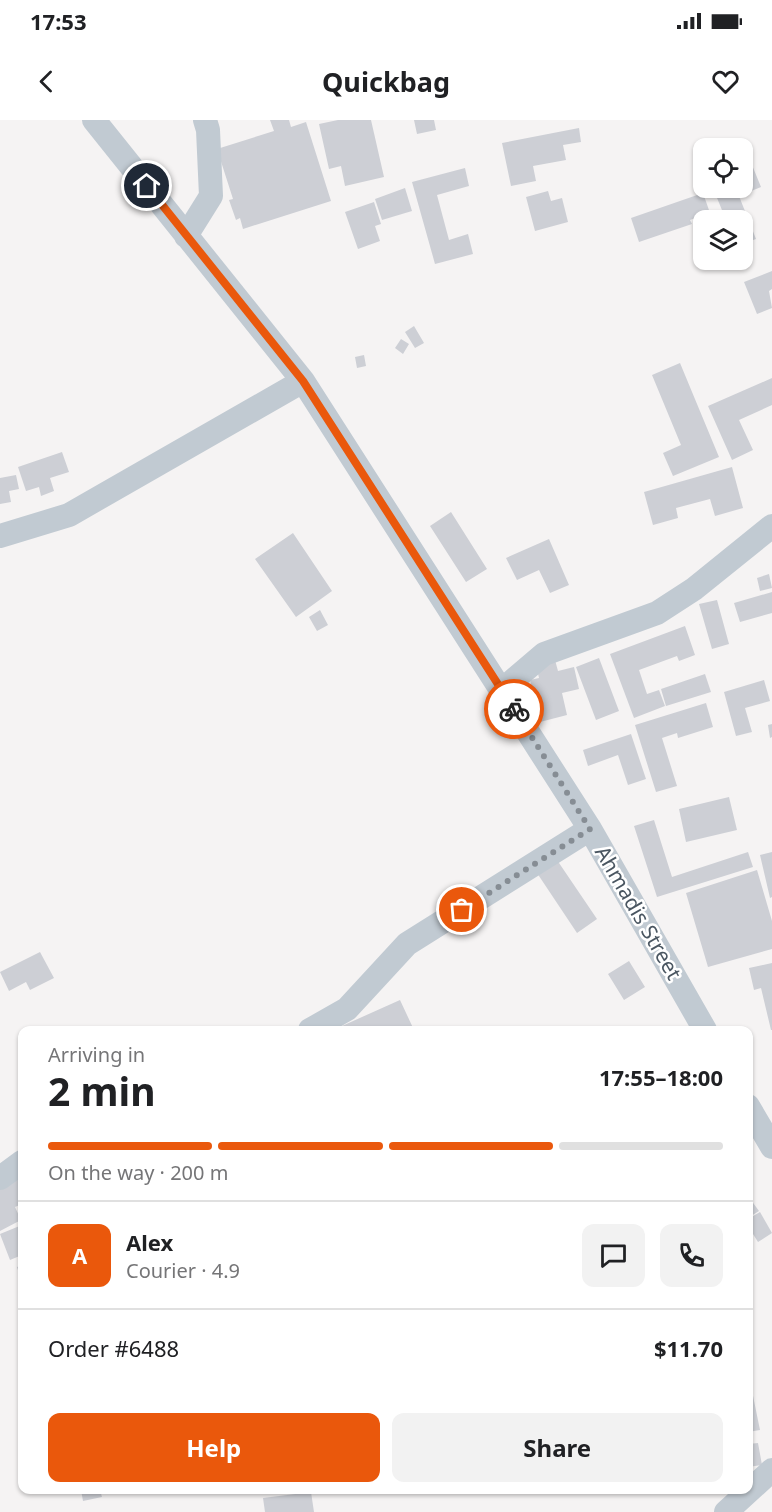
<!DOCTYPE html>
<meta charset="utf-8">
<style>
body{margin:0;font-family:"Noto Sans",sans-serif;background:#f2f2f2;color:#202124;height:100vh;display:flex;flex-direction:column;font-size:22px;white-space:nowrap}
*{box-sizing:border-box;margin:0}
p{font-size:20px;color:#757577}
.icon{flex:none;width:33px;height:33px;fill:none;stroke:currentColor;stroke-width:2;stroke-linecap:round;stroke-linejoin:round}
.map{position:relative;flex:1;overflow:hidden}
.panel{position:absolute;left:18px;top:906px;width:735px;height:468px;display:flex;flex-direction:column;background:#fff;border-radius:12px;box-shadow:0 2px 4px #0004}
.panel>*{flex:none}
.tools{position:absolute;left:693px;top:18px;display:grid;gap:12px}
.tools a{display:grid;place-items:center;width:60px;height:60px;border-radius:12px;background:#fff;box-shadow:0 2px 4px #0004;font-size:30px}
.pin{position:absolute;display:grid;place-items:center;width:51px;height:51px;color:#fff;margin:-26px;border:3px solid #fff;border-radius:50%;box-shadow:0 2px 6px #0007}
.courier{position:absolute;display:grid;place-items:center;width:60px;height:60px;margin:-30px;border:4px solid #ea580c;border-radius:50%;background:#fff;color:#222;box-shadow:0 2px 8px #0007}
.summary em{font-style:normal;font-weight:700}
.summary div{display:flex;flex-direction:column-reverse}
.summary{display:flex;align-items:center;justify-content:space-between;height:102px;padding:0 30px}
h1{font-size:39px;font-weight:700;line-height:45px}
.bar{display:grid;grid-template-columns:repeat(4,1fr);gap:9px 6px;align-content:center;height:72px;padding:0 30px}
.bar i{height:8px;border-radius:4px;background:#e0e0e0}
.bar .current{background:#ea580c}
.bar p{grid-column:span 4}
.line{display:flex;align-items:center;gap:15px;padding:0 30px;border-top:2px solid #e0e0e0}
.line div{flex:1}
.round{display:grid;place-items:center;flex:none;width:63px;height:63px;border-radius:12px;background:#f2f2f2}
.action{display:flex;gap:12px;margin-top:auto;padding:12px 30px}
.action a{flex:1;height:69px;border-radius:12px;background:#ea580c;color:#fff;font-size:24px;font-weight:700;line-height:69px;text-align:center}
.action a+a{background:#f2f2f2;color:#202124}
.status{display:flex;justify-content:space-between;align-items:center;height:42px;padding:0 30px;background:#fff;direction:ltr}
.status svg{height:16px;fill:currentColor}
header{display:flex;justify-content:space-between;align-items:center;height:78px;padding:0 30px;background:#fff;font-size:27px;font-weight:700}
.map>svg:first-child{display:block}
.building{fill:#cdcfd5}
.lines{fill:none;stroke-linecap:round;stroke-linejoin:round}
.minor{stroke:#c1cad2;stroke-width:24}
.done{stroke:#868d94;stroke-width:6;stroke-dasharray:0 10.8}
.route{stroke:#ea580c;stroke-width:8}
.labels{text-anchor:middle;stroke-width:5;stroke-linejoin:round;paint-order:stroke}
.street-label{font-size:21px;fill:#4a5661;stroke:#fff}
</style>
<div class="status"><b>17:53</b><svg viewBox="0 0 49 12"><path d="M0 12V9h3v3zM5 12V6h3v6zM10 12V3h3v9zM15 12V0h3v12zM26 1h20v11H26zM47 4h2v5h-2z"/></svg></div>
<header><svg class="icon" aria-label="back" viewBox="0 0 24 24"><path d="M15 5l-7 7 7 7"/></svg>Quickbag<svg class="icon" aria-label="heart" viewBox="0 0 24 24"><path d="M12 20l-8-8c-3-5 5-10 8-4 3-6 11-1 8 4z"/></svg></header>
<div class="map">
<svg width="772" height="1392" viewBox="0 0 772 1392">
<rect width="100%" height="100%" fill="#f5f3f3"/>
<path class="building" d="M270 0H289L291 7 306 2 331 81 243 109 240 98 236 100 229 80 233 79 217 29 274 11Z
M338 0H371L384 57 345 66 341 46 329 49 319 4Z
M414 0H434L436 10 417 14Z
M579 8 581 22 563 25 566 40 533 46 536 61 511 66 502 23Z
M752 45 761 67 739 76 756 119 742 124V100H726L713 68H742V49Z
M465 48 469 66 437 75 449 120 468 114 473 134 435 144 412 62Z
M405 68 412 91 382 100 375 79Z
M548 71 551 81 562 78 568 102 535 111 526 77Z
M703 73 710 93 690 100 692 104 639 122 631 98Z
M374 82 381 104 375 106 380 121 358 129 345 92Z
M772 151V169L769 171 772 188 757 194 744 162Z
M414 206 424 223 415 228 405 212Z
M401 219 409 224 403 234 395 228Z
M364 235 366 246 357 248 355 237Z
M680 243 719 337 673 356 663 333 681 325 652 255Z
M772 258V285L739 300 753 330 732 340 708 286Z
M62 332 69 352 50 358 54 371 41 376 39 367 26 371 18 347Z
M732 347 743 388 715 396 710 379 676 388 678 398 653 405 644 372Z
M16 355 19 369 9 371 11 382 0 384V358Z
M451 392 487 449 466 462 430 406Z
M293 413 332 471 296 497 255 439Z
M549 419 569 465 550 473 539 450 517 460 506 438Z
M769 454 772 468 760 471 757 458Z
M772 472V493L740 502 734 483Z
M717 480 729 524 712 529 699 484Z
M320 490 328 505 317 511 309 497Z
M685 506 695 535 679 541 677 536 639 550 647 574 659 570 665 586 634 598 610 534Z
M599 538 619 591 596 600 576 547Z
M555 540 558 551 574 547 579 569 562 573 567 595 540 602 530 560 539 558 536 545Z
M705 554 711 572 666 586 661 569Z
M764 560 770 581 745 588 752 612 736 616 724 572Z
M706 583 713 607 678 618 677 613 662 618 677 666 656 672 635 605Z
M772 604V617L770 618 768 605Z
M631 614 646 659 628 665 618 635 588 646 583 630Z
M729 677 737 710 686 722 679 689Z
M654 700 672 757 748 732 753 747 657 777 634 706Z
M772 732V777L770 778 760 735Z
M557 740 597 799 577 813 537 753Z
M757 750 772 801V829L708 847 686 773Z
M40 832 54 858 30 870 26 862 9 871 0 852Z
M629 841 645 867 624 880 608 854Z
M772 843V910H771L761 868 754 870 749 848Z
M400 880 414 910H333Z
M22 1055V1084L15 1087 21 1100 0 1111V1066Z
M748 1076 759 1091 748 1098Z
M760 1092 772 1113 758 1122 748 1106V1099Z
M22 1105V1135L10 1140 0 1114Z
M22 1145V1163L17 1147Z
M748 1266H751L760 1310 748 1312Z
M758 1323 762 1345 748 1347V1324Z
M81 1370H100L102 1377 83 1381Z
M311 1372 314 1392H265L263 1378Z"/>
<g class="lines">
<path class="minor" d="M94 0 303 261 590 709 705 910
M186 116 211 76 208 10 205 0
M0 416 69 395 303 261
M502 570 544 534 657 493 694 469 772 406
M310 910 347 889 407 824 590 709
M748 986 772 1027
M0 1058 22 1042
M726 1392 772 1350"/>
</g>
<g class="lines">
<path class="done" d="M462 790 590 709 514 589"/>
<path class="route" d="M147 66 303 261 514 589"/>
</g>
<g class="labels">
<g class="street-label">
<text transform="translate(638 793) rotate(60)" y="7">Ahmadis Street</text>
</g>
</g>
</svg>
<div class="tools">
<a><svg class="icon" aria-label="locate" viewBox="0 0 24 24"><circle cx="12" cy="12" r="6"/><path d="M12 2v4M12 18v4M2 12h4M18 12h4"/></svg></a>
<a><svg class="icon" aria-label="layers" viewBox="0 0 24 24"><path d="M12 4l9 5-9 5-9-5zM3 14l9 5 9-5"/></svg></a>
</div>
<div class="pin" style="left:462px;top:790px;background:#ea580c"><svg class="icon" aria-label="bag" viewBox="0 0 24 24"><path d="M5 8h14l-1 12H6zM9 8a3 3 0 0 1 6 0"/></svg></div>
<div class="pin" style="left:147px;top:66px;background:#1f2937"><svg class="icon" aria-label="home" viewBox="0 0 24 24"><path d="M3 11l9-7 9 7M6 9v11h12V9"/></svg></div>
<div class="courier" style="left:514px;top:589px"><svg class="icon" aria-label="bike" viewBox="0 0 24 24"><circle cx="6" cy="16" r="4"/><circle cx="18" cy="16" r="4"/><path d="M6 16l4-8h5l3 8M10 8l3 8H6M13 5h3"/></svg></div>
<section class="panel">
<div class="summary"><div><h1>2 min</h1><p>Arriving in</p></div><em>17:55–18:00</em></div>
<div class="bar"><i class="current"></i><i class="current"></i><i class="current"></i><i></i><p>On the way · 200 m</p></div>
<div class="line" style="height:108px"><b class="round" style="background:#ea580c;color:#fff">A</b><div><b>Alex</b><p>Courier · 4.9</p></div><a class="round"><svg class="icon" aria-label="chat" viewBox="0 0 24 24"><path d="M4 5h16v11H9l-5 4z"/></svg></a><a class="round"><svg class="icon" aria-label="phone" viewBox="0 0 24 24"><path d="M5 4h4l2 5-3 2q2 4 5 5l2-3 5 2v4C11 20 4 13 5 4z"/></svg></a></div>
<div class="line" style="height:78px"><div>Order #6488</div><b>$11.70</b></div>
<div class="action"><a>Help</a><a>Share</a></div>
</section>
</div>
